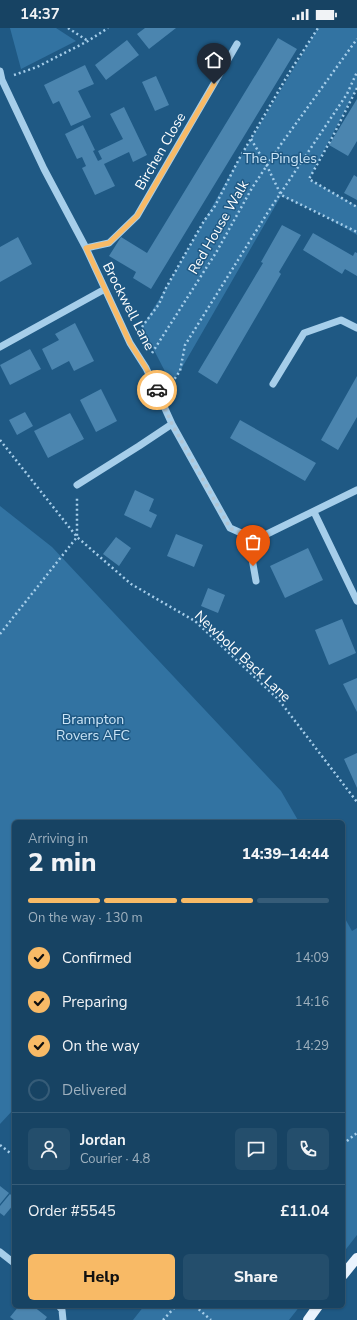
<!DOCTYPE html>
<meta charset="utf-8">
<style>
body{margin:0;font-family:"Nunito Sans",sans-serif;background:#244e6c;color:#f1f3f6;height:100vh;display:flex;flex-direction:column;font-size:15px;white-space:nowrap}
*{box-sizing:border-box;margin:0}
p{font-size:13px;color:#9eb0be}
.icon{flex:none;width:22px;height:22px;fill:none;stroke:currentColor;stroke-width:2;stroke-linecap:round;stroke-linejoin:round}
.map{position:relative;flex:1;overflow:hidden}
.drawer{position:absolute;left:12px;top:792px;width:333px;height:488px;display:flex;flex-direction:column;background:#174363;border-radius:6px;box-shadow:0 1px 3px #0004,0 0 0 1px #365c78}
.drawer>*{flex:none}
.pin{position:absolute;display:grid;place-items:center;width:34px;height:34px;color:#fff;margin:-41px -17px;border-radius:50% 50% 50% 0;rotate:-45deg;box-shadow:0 0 4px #0007}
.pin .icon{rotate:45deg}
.courier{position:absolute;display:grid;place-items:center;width:40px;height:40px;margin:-20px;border:3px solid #f8ba66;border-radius:50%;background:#fff;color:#222;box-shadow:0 1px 5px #0007}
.headline em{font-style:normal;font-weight:800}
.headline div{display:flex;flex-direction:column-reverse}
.headline{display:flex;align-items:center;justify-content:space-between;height:68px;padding:0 16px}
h1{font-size:26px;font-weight:800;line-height:30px}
.bar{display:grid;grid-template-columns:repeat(4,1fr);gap:6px 4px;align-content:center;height:48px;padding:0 16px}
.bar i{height:5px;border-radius:3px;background:#365c78}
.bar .active{background:#f8ba66}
.bar p{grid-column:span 4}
.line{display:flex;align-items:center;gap:10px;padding:0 16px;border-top:1px solid #365c78}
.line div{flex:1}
.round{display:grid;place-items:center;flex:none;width:42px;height:42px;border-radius:6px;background:#244e6c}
ol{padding:0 16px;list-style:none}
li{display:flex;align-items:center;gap:12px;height:44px}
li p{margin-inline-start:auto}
li .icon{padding:4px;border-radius:50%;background:#f8ba66;color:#111;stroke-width:4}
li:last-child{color:#9eb0be}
li i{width:22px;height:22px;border:2px solid #365c78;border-radius:50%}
.button{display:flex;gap:8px;margin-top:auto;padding:8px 16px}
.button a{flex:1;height:46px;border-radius:6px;background:#f8ba66;color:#111;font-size:16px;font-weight:800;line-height:46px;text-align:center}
.button a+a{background:#244e6c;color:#f1f3f6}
.status{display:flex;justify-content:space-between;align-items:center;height:28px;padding:0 20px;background:#174363;direction:ltr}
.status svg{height:11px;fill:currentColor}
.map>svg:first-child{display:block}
.green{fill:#3273a2}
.building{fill:#4b85af}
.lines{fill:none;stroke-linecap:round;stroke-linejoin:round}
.path{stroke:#a6ceea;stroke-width:2.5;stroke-dasharray:2 3;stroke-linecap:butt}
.minor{stroke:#a6ceea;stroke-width:7}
.major{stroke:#eaf4fe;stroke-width:10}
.done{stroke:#b1c5d4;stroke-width:4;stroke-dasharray:0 7.2}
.route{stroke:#f8ba66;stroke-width:5}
.labels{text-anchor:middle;stroke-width:3;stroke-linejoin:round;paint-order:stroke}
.street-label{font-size:14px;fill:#fff;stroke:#1f5984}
.park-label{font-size:14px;fill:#cbe5f7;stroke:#1f5984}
</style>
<div class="status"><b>14:37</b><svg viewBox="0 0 49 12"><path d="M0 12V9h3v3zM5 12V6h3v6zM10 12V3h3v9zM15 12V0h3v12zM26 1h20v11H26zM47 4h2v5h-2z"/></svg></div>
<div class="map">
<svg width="357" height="1292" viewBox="0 0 357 1292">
<rect width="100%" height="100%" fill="#1f5984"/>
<path class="green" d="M10 0H56L76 13 21 41Z
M318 0H357V60L309 151 357 178V207L321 186 281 168 180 343 171 355 142 299 166 260 239 131Z
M0 478 52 519 281 763 299 794H14V1081L0 1096Z
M343 887 352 903 357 900V1207L343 1225Z
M144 1278H300L289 1292H133Z"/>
<path class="building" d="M145 0H176L149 21 137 6Z
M278 10 297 21 151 261 133 250 136 244 109 228 121 209 147 225Z
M127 12 139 27 106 52 95 37Z
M85 37 94 56 78 63 91 89 71 98 59 73 53 76 44 57Z
M156 48 169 77 155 83 142 54Z
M357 71V113L348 128 329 117Z
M124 79 147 127 133 134 129 124 104 136 115 158 95 167 82 140 86 138 82 129 77 131 65 106 83 97 95 122 93 123 98 133 102 131 98 123 123 111 110 86Z
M354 147 357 149V172L344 165Z
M282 197 301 207 279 244 281 246 217 356 198 344 263 235 261 234Z
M313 205 353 228 355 224 357 225V248L345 241 342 246 303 222Z
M18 209 32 236 0 254V219Z
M75 295 94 333 74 343 69 333 52 342 42 321 59 312 55 306Z
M30 321 41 341 10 357 0 337Z
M357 348V389L338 422 321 412Z
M101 361 117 393 96 404 80 372Z
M25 384 33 398 17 407 9 392Z
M70 385 84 411 48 430 34 403Z
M240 392 316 435 305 453 230 410Z
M135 462 154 471 149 483 157 487 151 500 124 487Z
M176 506 203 517 194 539 167 528Z
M116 509 131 520 119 538 103 526Z
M308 520 323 552 285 570 270 538Z
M208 560 225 567 218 585 201 578Z
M342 591 356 625 329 637 315 602Z
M357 650V684L343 656Z
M357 725V760L344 731Z
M0 1158 9 1165 0 1176Z
M10 1166 14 1170V1176L4 1188 0 1185V1178Z
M19 1278H33L47 1289 45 1292H14L10 1289Z"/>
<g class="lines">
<path class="path" d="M68 0 88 13
M14 47 37 39 88 13 108 0
M357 60 333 108 309 151 357 179
M251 111 267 138 281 167 357 204
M139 303 159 276 166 260 192 214 204 193 215 178 239 131 289 45 318 0
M152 325 217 223 252 160 279 119 357 11
M169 359 180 343 185 317 268 184 347 66 357 44
M0 412 77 509 131 556 195 593 279 672 357 774
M0 606 77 509V469
M343 1116 357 1105
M0 1117 14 1128
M195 1278 211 1292
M163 1292 176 1278"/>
<path class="minor" d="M0 43 2 52 44 141 86 220 130 315 146 340 162 374 172 396 230 500 248 508 265 507 357 462
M86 220 109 215 137 188 237 16
M0 319 105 261
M273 356 304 305 341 292 357 300
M77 457 139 418 172 396
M314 484 357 573
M248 508 256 553
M0 1224 14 1235
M59 1278 62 1282 63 1292"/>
<path class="major" d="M343 1247 357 1230
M308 1292 318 1278"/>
</g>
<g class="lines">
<path class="done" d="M157 362 172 396 230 500 248 508 253 538"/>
<path class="route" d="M157 362 146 340 130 315 86 220 109 215 137 188 214 56"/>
</g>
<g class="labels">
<g class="street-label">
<text transform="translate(160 123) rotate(-60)" y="5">Birchen Close</text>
<text transform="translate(218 199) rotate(-60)" y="5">Red House Walk</text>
<text transform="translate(129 278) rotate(63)" y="5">Brockwell Lane</text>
<text transform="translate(243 628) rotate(43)" y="5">Newbold Back Lane</text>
</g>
<g class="park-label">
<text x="280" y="135">The Pingles</text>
<text x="93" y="696">Brampton<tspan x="93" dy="16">Rovers AFC</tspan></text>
</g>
</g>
</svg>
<div class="pin" style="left:253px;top:538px;background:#ea580c"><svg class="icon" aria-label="bag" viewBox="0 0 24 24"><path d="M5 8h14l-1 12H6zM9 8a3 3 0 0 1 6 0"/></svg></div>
<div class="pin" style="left:214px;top:56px;background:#1f2937"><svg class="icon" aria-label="home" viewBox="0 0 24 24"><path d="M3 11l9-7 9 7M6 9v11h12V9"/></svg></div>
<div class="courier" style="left:157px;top:362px"><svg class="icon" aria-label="car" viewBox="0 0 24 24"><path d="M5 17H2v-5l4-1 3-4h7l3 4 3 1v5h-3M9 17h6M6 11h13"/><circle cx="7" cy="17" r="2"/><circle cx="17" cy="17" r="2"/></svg></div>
<section class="drawer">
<div class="headline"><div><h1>2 min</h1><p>Arriving in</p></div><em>14:39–14:44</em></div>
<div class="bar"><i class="active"></i><i class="active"></i><i class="active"></i><i></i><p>On the way · 130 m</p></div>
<ol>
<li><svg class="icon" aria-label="check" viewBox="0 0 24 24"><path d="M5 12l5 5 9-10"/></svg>Confirmed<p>14:09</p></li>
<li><svg class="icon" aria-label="check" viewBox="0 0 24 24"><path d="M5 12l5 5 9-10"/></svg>Preparing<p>14:16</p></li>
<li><svg class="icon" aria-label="check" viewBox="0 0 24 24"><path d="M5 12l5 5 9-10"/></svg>On the way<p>14:29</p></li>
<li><i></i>Delivered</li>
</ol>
<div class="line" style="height:72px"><a class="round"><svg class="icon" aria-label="person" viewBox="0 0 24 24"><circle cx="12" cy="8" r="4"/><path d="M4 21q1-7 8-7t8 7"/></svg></a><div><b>Jordan</b><p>Courier · 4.8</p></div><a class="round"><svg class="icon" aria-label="chat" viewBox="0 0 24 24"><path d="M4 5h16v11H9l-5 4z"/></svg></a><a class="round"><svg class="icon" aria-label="phone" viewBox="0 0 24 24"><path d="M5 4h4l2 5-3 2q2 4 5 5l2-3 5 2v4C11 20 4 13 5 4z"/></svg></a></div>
<div class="line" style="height:52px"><div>Order #5545</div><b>£11.04</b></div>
<div class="button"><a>Help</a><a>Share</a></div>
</section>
</div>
